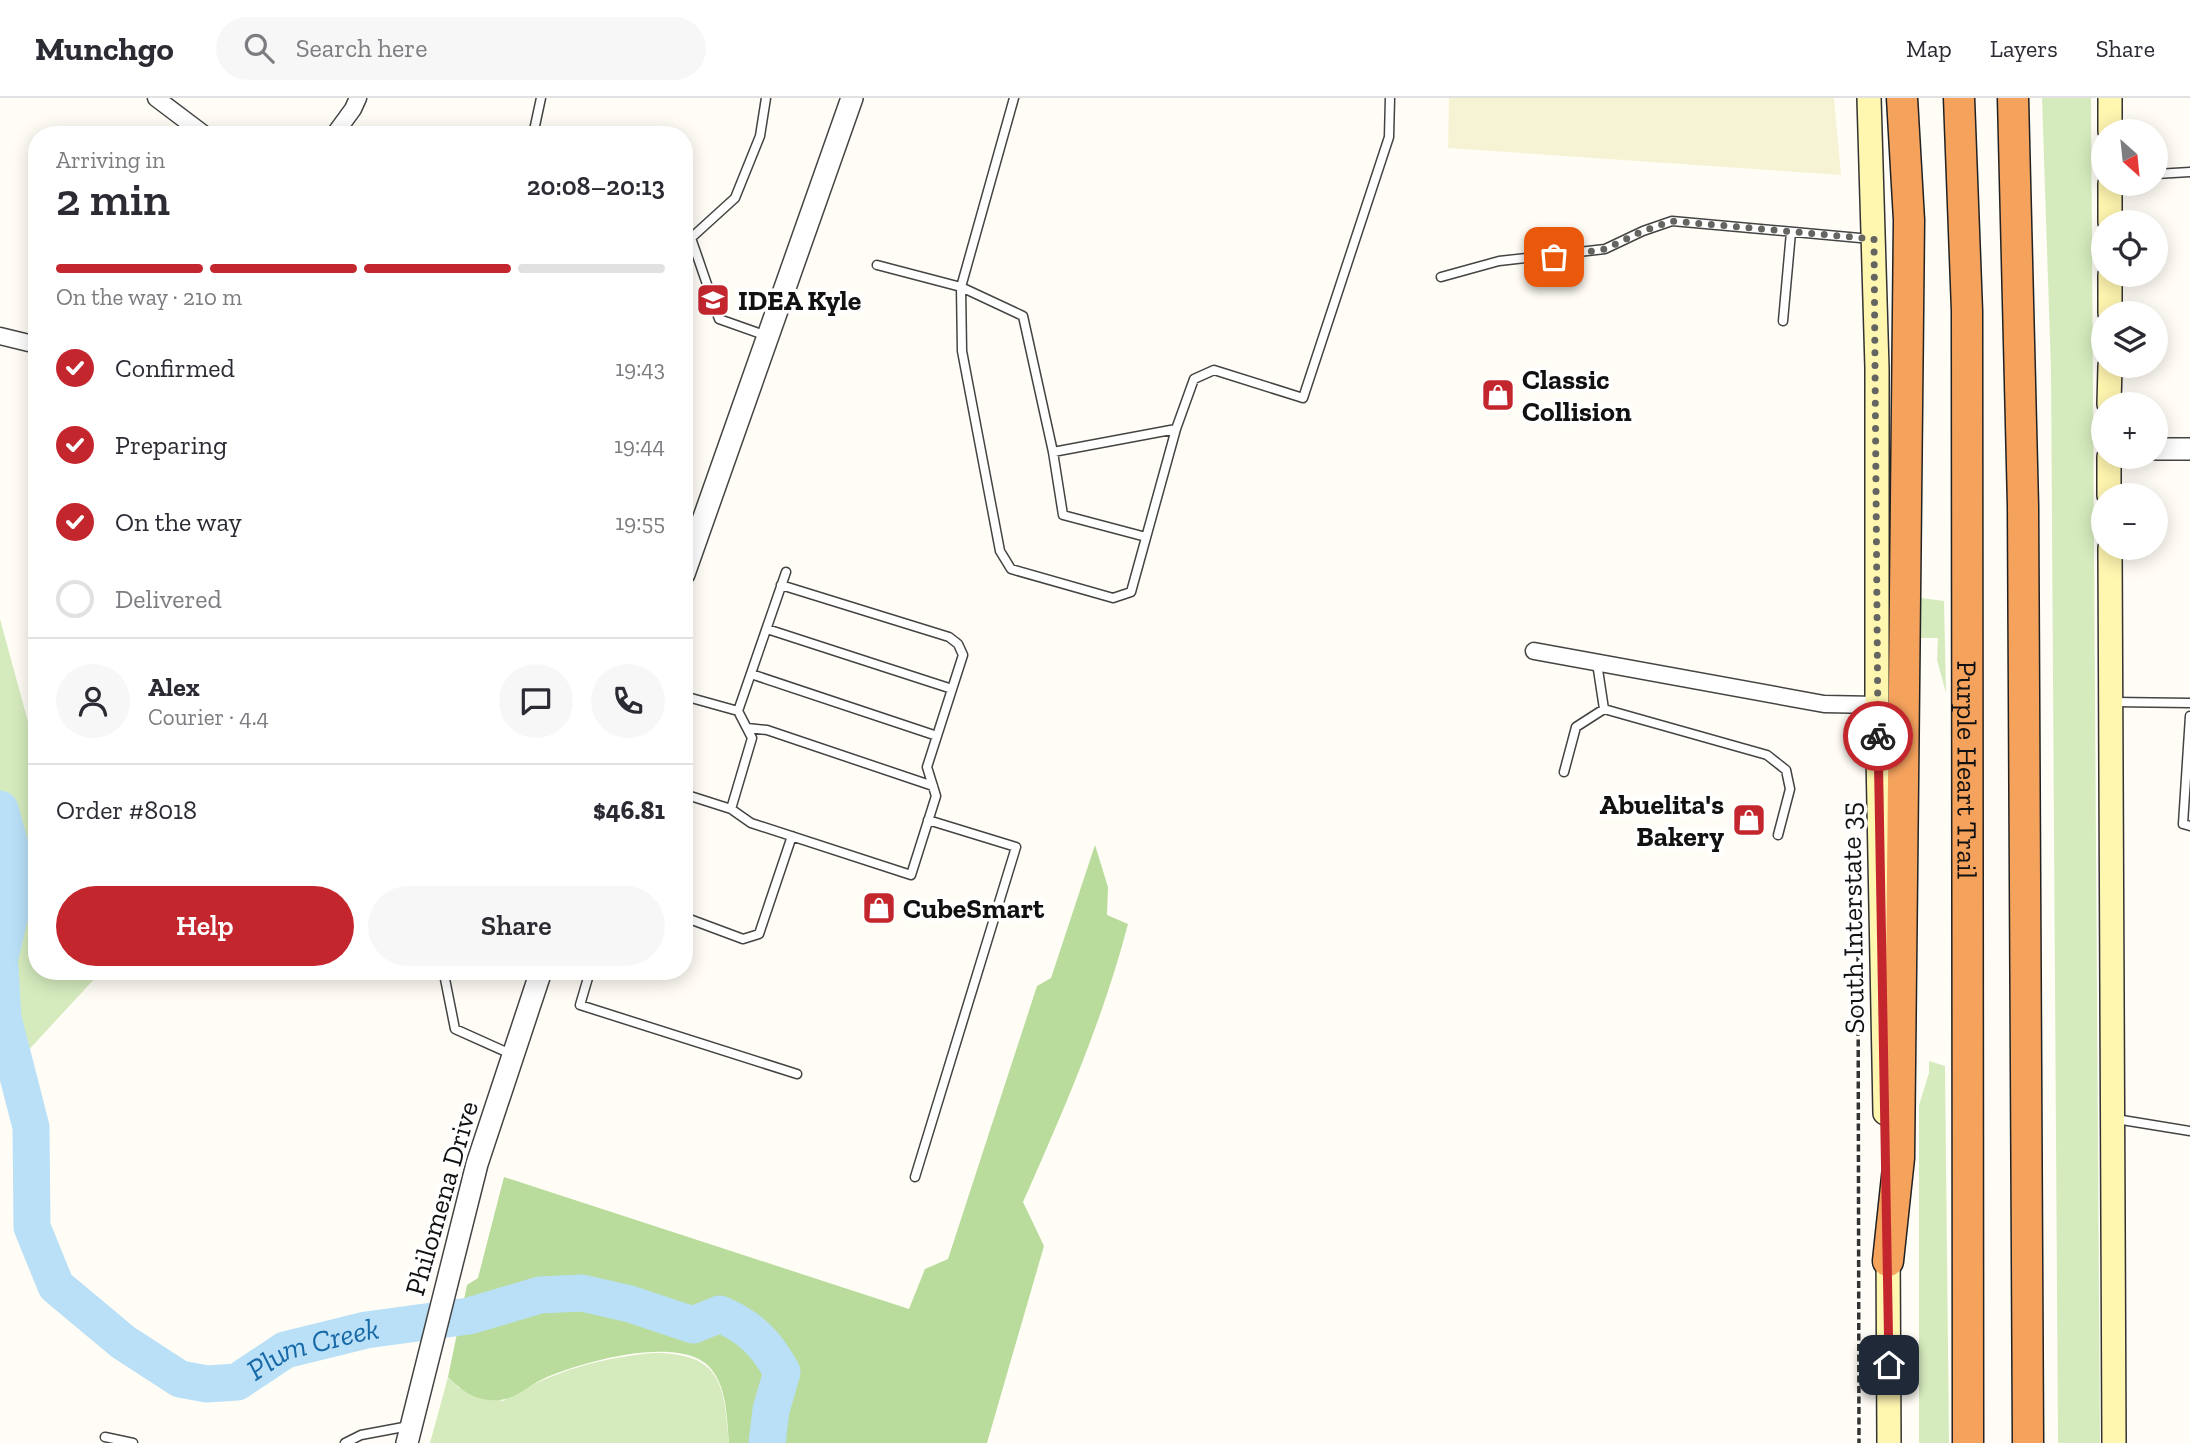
<!DOCTYPE html>
<meta charset="utf-8">
<style>
body{margin:0;font-family:"Zilla Slab",serif;background:#f7f7f7;color:#2b2b33;height:100vh;display:flex;flex-direction:column;font-size:26px;white-space:nowrap}
*{box-sizing:border-box;margin:0}
p{font-size:23px;color:#7c7c81}
.icon{flex:none;width:38px;height:38px;fill:none;stroke:currentColor;stroke-width:2;stroke-linecap:round;stroke-linejoin:round}
.map{position:relative;flex:1;overflow:hidden}
.sheet{position:absolute;left:28px;top:28px;width:665px;height:854px;display:flex;flex-direction:column;background:#fff;border-radius:28px;box-shadow:0 4px 18px #0003}
.sheet>*{flex:none}
.needle{width:46px;rotate:153deg}
.tools{position:absolute;left:2091px;top:21px;display:grid;gap:14px}
.tools a{display:grid;place-items:center;width:77px;height:77px;border-radius:50%;background:#fff;box-shadow:0 4px 18px #0003;font-size:35px}
.pin{position:absolute;display:grid;place-items:center;width:60px;height:60px;color:#fff;margin:-30px;border-radius:14px;box-shadow:0 4px 10px #0006}
.courier{position:absolute;display:grid;place-items:center;width:70px;height:70px;margin:-35px;border:5px solid #c4262e;border-radius:50%;background:#fff;color:#222;box-shadow:0 2px 9px #0007}
.head em{font-style:normal;font-weight:600}
.head div{display:flex;flex-direction:column-reverse}
.head{display:flex;align-items:center;justify-content:space-between;height:119px;padding:0 28px}
h1{font-size:46px;font-weight:600;line-height:52px}
.bar{display:grid;grid-template-columns:repeat(4,1fr);gap:10px 7px;align-content:center;height:84px;padding:0 28px}
.bar i{height:9px;border-radius:5px;background:#e1e1e2}
.bar .active{background:#c4262e}
.bar p{grid-column:span 4}
.line{display:flex;align-items:center;gap:18px;padding:0 28px;border-top:2px solid #e1e1e2}
.line div{flex:1}
.round{display:grid;place-items:center;flex:none;width:74px;height:74px;border-radius:37px;background:#f7f7f7}
ol{padding:0 28px;list-style:none}
li{display:flex;align-items:center;gap:21px;height:77px}
li p{margin-inline-start:auto}
li .icon{padding:7px;border-radius:50%;background:#c4262e;color:#fff;stroke-width:4}
li:last-child{color:#7c7c81}
li i{width:38px;height:38px;border:4px solid #e1e1e2;border-radius:50%}
.primary-button{display:flex;gap:14px;margin-top:auto;padding:14px 28px}
.primary-button a{flex:1;height:80px;border-radius:42px;background:#c4262e;color:#fff;font-size:28px;font-weight:600;line-height:80px;text-align:center}
.primary-button a+a{background:#f7f7f7;color:#2b2b33}
header{display:flex;align-items:center;gap:42px;box-sizing:border-box;height:98px;padding:0 35px;background:#fff;border-bottom:2px solid #e1e1e2}
header strong{font-size:33px}
nav{display:flex;gap:38px;margin-inline-start:auto;font-size:24px}
.search{width:490px;height:63px;background:#f7f7f7;display:flex;align-items:center;gap:18px;box-sizing:border-box;padding:0 24px;border-radius:38px;color:#7c7c81;font-size:26px}
.map>svg:first-child{display:block}
.farmland{fill:#f6f3d4}
.green{fill:#d5ebbd}
.forest{fill:#b9dc9c}
.lines{fill:none;stroke-linecap:round;stroke-linejoin:round}
.river{stroke:#b9e0f7;stroke-width:37}
.service-casing{stroke:#444;stroke-width:11}
.minor-casing{stroke:#444;stroke-width:19}
.tertiary-casing{stroke:#444;stroke-width:24}
.secondary-casing{stroke:#333;stroke-width:26}
.motorway-casing{stroke:#222;stroke-width:33}
.path{stroke:#333;stroke-width:3.5;stroke-dasharray:7 3.5;stroke-linecap:butt}
.service{stroke:#fff;stroke-width:8}
.minor{stroke:#fff;stroke-width:16}
.tertiary{stroke:#fff;stroke-width:21}
.secondary{stroke:#fff6b0;stroke-width:23}
.motorway{stroke:#f5a25d;stroke-width:30}
.done{stroke:#646461;stroke-width:7;stroke-dasharray:0 12.6}
.route{stroke:#c4262e;stroke-width:9}
.labels{text-anchor:middle;stroke-width:7;stroke-linejoin:round;paint-order:stroke}
.poi-label{font-size:28px;font-weight:bold;fill:#111;stroke:#fff;text-anchor:start}
.street-label{font-size:28px;fill:#111;stroke:#fff}
.water-label{font-size:30px;font-style:italic;fill:#1768a6;stroke:#fff}
</style>
<header>
<strong>Munchgo</strong>
<div class="search"><svg class="icon" aria-label="search" viewBox="0 0 24 24"><circle cx="10" cy="10" r="6"/><path d="M15 15l6 6"/></svg>Search here</div>
<nav><a>Map</a><a>Layers</a><a>Share</a></nav>
</header>
<div class="map">
<svg width="2190" height="1345" viewBox="0 0 2190 1345">
<rect width="100%" height="100%" fill="#fffdf5"/>
<path class="farmland" d="M1449 0H1834L1841 77 1448 50Z"/>
<path class="green" d="M2042 0H2091L2100 1345H2058L2051 273Z
M1921 500 1944 503 1946 595 1937 562 1938 540H1919Z
M0 521 37 657V873H95L97 878 0 983Z
M1929 963 1945 968 1949 1345H1919V1007L1929 975Z
M653 1255C721 1255 724 1285 729 1345H430L448 1279 459 1290 503 1303C551 1274 598 1260 653 1255Z"/>
<path class="forest" d="M1095 747 1108 789 1107 817 1128 826C1103 922 1063 1014 1023 1104L1044 1148 987 1345H729C727 1322 727 1291 712 1272 683 1234 578 1265 543 1281 530 1287 513 1302 499 1302 477 1304 463 1294 448 1279L467 1187 478 1180 504 1079 909 1211 925 1171 948 1161 1037 888 1051 880Z"/>
<g class="lines">
<g class="river">
<path d="M0 711 19 780 0 859"/>
<path id="s1" d="M0 869 3 920 31 1029 32 1129 56 1188 123 1244 180 1281 207 1286 237 1284 285 1252 366 1232 469 1218 540 1197 582 1195 630 1206 693 1227 720 1216C750 1229 766 1245 782 1274L771 1312 767 1345"/>
</g>
<defs>
<path id="service" d="M1014 0 961 189 1023 218 1053 354 1176 331 1194 281 1214 272 1303 300 1389 39 1390 0
M533 37 541 0
M2156 76 2190 74
M684 136 691 140 735 100 760 38 766 0
M684 145 691 140 719 221 767 238
M877 167 961 189 962 253 1000 453 1011 471 1113 500 1131 494 1176 331
M1441 179 1499 163 1605 151 1643 133 1672 123 1871 141
M1783 223 1791 134
M1053 354 1063 417 1146 439
M767 531 952 591
M1597 565 1604 611 1767 657 1786 672 1790 691 1778 737
M751 576 937 638
M684 598 738 613 786 474
M2114 604 2190 605
M2190 618 2183 726 2190 728
M747 630 767 632 933 688
M1564 674 1576 629 1604 611
M684 696 731 711 752 640 738 613
M731 711 751 725 911 777 936 698 927 669 963 557 958 546 949 539 781 487
M684 819 743 841 759 836 792 738
M447 873 445 881 455 931 513 957
M590 873 580 907 797 976
M2116 1021 2190 1033
M915 1079 1016 749 928 722
M105 1339 133 1345
M345 1345 361 1337 409 1328"/>
<path id="minor" d="M156 0 205 37
M334 37 353 11 358 0
M0 238 37 247
M1534 553 1824 606 1877 607"/>
<path id="tertiary" d="M2156 351H2190
M684 476 852 0
M407 1345 477 1066 541 873"/>
<path id="secondary" d="M1869 0 1877 270V607L1885 1015
M2110 0V33
M2110 86V124
M2110 215V177
M2109 306 2110 268
M2109 359V397
M2110 450 2114 1345
M1888 1147 1889 1345"/>
<g id="motorway">
<path id="s2" d="M1959 0 1967 213 1968 1345"/>
<path d="M2013 0 2023 408 2028 1345"/>
<path d="M1888 1163 1899 1060 1909 122 1902 0"/>
</g>
</defs>
<use href="#service" class="service-casing"/>
<use href="#minor" class="minor-casing"/>
<use href="#tertiary" class="tertiary-casing"/>
<use href="#secondary" class="secondary-casing"/>
<use href="#motorway" class="motorway-casing"/>
<path class="path" d="M1858 847 1859 1345"/>
<use href="#service" class="service"/>
<use href="#minor" class="minor"/>
<use href="#tertiary" class="tertiary"/>
<use href="#secondary" class="secondary"/>
<use href="#motorway" class="motorway"/>
</g>
<g class="lines">
<path class="done" d="M1554 159 1605 151 1643 133 1672 123 1874 141 1878 638"/>
<path class="route" d="M1878 638 1889 1267"/>
</g>
<defs>
<symbol id="school-square" viewBox="-11 -11 22 22"><rect x="-9" y="-9" width="18" height="18" rx="4" fill="#c4262e" stroke="#fff"/><path d="M0-5L7-2L0 1L-7-2ZM-4 1L0 2.5L4 1V4Q0 6-4 4Z" fill="#fff"/></symbol>
<symbol id="shop-square" viewBox="-11 -11 22 22"><rect x="-9" y="-9" width="18" height="18" rx="4" fill="#c4262e" stroke="#fff"/><path d="M-5-2.5h2.3a2.7 3.5 0 0 1 5.4 0H5L5.5 6h-11ZM-1.5-2.5h3a1.5 2.3 0 0 0-3 0Z" fill="#fff"/></symbol>
</defs>
<g fill-rule="evenodd">
<use href="#school-square" x="694" y="183" width="38" height="38"/>
<use href="#shop-square" x="1479" y="278" width="38" height="38"/>
<use href="#shop-square" x="1730" y="703" width="38" height="38"/>
<use href="#shop-square" x="860" y="791" width="38" height="38"/>
</g>
<g class="labels">
<g class="poi-label">
<text x="738" y="212">IDEA Kyle</text>
<text x="1522" y="291">Classic<tspan x="1522" dy="32">Collision</tspan></text>
<text x="1724" y="716" text-anchor="end">Abuelita's<tspan x="1724" dy="32">Bakery</tspan></text>
<text x="903" y="820">CubeSmart</text>
</g>
<g class="street-label">
<text dy="10" stroke="none"><textPath href="#s2" startOffset="672">Purple Heart Trail</textPath></text>
<text transform="translate(1852 820) rotate(-91)" y="10">South Interstate 35</text>
<text transform="translate(441 1100) rotate(-74)" y="10">Philomena Drive</text>
</g>
<g class="water-label">
<text dy="10" stroke="none"><textPath href="#s1" startOffset="625">Plum Creek</textPath></text>
</g>
</g>
</svg>
<div class="tools">
<a><svg class="needle" viewBox="-14 -14 28 28"><path d="M0-13l5 13h-10z" fill="#e53935"/><path d="M0 13l5-13h-10z" fill="#7c7c81"/></svg></a>
<a><svg class="icon" aria-label="locate" viewBox="0 0 24 24"><circle cx="12" cy="12" r="6"/><path d="M12 2v4M12 18v4M2 12h4M18 12h4"/></svg></a>
<a><svg class="icon" aria-label="layers" viewBox="0 0 24 24"><path d="M12 4l9 5-9 5-9-5zM3 14l9 5 9-5"/></svg></a>
<a>+</a>
<a>−</a>
</div>
<div class="pin" style="left:1554px;top:159px;background:#ea580c"><svg class="icon" aria-label="bag" viewBox="0 0 24 24"><path d="M5 8h14l-1 12H6zM9 8a3 3 0 0 1 6 0"/></svg></div>
<div class="pin" style="left:1889px;top:1267px;background:#1f2937"><svg class="icon" aria-label="home" viewBox="0 0 24 24"><path d="M3 11l9-7 9 7M6 9v11h12V9"/></svg></div>
<div class="courier" style="left:1878px;top:638px"><svg class="icon" aria-label="bike" viewBox="0 0 24 24"><circle cx="6" cy="16" r="4"/><circle cx="18" cy="16" r="4"/><path d="M6 16l4-8h5l3 8M10 8l3 8H6M13 5h3"/></svg></div>
<section class="sheet">
<div class="head"><div><h1>2 min</h1><p>Arriving in</p></div><em>20:08–20:13</em></div>
<div class="bar"><i class="active"></i><i class="active"></i><i class="active"></i><i></i><p>On the way · 210 m</p></div>
<ol>
<li><svg class="icon" aria-label="check" viewBox="0 0 24 24"><path d="M5 12l5 5 9-10"/></svg>Confirmed<p>19:43</p></li>
<li><svg class="icon" aria-label="check" viewBox="0 0 24 24"><path d="M5 12l5 5 9-10"/></svg>Preparing<p>19:44</p></li>
<li><svg class="icon" aria-label="check" viewBox="0 0 24 24"><path d="M5 12l5 5 9-10"/></svg>On the way<p>19:55</p></li>
<li><i></i>Delivered</li>
</ol>
<div class="line" style="height:126px"><a class="round"><svg class="icon" aria-label="person" viewBox="0 0 24 24"><circle cx="12" cy="8" r="4"/><path d="M4 21q1-7 8-7t8 7"/></svg></a><div><b>Alex</b><p>Courier · 4.4</p></div><a class="round"><svg class="icon" aria-label="chat" viewBox="0 0 24 24"><path d="M4 5h16v11H9l-5 4z"/></svg></a><a class="round"><svg class="icon" aria-label="phone" viewBox="0 0 24 24"><path d="M5 4h4l2 5-3 2q2 4 5 5l2-3 5 2v4C11 20 4 13 5 4z"/></svg></a></div>
<div class="line" style="height:91px"><div>Order #8018</div><b>$46.81</b></div>
<div class="primary-button"><a>Help</a><a>Share</a></div>
</section>
</div>
